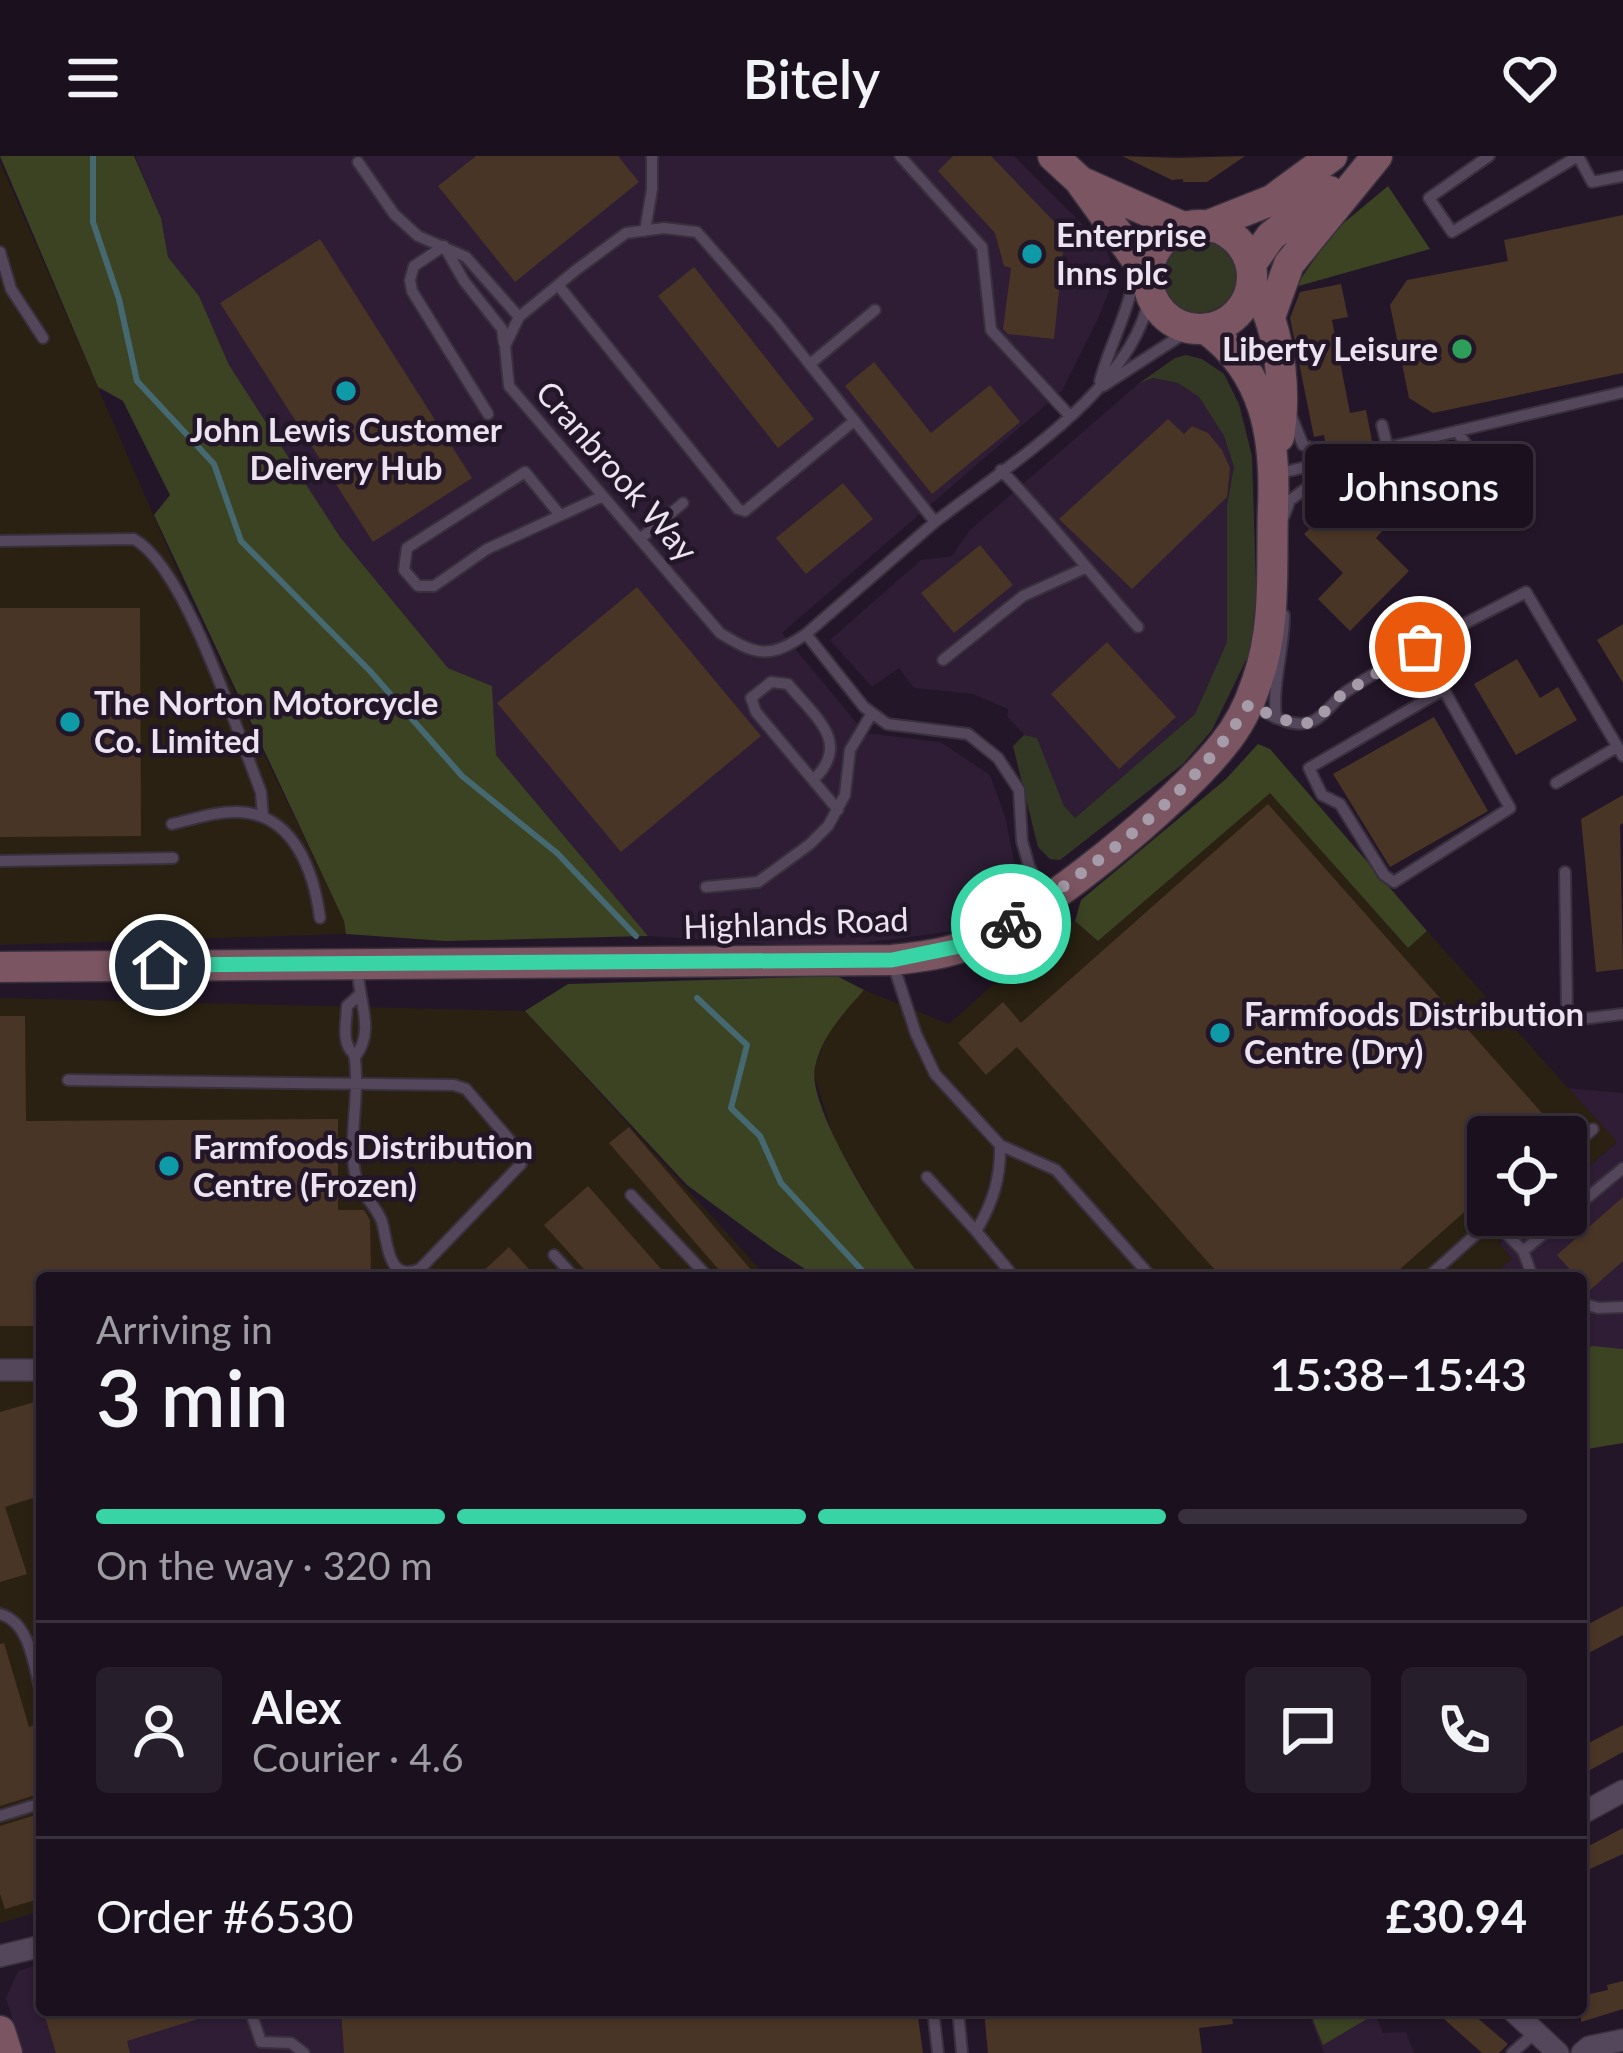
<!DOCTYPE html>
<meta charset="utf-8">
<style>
body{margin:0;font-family:Lato,sans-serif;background:#271e2b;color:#f1f3f6;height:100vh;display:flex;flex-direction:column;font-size:45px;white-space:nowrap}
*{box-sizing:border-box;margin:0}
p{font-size:39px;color:#9f9da4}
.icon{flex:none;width:66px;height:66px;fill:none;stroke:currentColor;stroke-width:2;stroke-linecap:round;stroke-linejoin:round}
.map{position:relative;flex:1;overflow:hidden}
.sheet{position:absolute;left:36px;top:1116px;width:1551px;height:744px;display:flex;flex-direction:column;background:#1a101e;border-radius:12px;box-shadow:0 3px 9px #0004,0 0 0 3px #38303c}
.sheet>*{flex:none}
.buttons{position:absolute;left:1467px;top:960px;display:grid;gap:24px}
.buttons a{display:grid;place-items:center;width:120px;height:120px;border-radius:12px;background:#1a101e;box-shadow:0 3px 9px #0004,0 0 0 3px #38303c;font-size:60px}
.pin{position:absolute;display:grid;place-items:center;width:102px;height:102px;color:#fff;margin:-51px;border:6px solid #fff;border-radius:50%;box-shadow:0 3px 12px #0007}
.courier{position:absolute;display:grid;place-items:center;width:120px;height:120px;margin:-60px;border:9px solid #39d4a5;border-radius:50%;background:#fff;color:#222;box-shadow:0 3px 15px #0007}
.bubble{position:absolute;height:84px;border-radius:12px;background:#1a101e;box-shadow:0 3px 9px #0004,0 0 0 3px #38303c;font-size:39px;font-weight:600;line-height:84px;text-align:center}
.head em{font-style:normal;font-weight:600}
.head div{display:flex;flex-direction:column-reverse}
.head{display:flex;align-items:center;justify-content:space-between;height:204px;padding:0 60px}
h1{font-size:78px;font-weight:600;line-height:90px}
.bar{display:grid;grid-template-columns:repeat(4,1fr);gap:18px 12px;align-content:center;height:144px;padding:0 60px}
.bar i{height:15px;border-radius:9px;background:#38303c}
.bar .active{background:#39d4a5}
.bar p{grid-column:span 4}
.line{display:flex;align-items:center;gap:30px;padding:0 60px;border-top:3px solid #38303c}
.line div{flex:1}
.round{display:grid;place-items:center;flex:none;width:126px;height:126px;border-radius:12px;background:#271e2b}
header{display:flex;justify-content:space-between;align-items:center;height:156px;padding:0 60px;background:#1a101e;font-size:54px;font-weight:600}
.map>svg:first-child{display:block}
.built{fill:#2e1d35}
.industrial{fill:#2a2112}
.green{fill:#333824}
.forest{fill:#3b4323}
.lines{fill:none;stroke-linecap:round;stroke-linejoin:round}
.stream{stroke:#466870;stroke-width:6}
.building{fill:#493525}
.lane-casing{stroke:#39303d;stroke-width:14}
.street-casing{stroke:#39303d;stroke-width:24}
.secondary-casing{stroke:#39303d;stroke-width:33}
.lane{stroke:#54465b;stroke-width:10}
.street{stroke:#54465b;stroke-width:21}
.secondary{stroke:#7b5561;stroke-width:30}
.done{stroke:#a59ba9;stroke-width:12;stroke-dasharray:0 21.6}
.route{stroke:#39d4a5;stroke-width:15}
.culture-dot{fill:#0f9aa8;stroke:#231628;stroke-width:4.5}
.leisure-dot{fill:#2e9e5b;stroke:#231628;stroke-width:4.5}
.labels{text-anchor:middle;stroke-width:9;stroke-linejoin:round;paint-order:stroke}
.poi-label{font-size:33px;font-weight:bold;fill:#ebe3ef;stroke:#231628;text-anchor:start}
.street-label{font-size:33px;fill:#ebe3ef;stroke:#231628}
</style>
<header><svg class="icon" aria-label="menu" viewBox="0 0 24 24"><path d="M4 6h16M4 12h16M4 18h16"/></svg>Bitely<svg class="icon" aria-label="heart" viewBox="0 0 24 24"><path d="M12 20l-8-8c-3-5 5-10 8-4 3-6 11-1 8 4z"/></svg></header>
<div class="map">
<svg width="1623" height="1897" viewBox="0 0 1623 1897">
<rect width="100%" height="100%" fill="#231628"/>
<path class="built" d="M135 0H1014L1105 91 1116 118 1097 165 1062 235 782 477 865 577 940 586 990 619 1005 660 1021 739 963 774 825 792 648 780 496 599 492 530 448 512 340 381 229 209 199 140 168 101 161 62Z
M1153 222 1178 227 1199 241 1224 280 1234 311 1227 349V486L1195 558 1075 662 1064 650 1037 582 1024 579 1007 560 1008 553 973 538 914 532 899 512 872 531 830 484 921 404 952 400 969 375 1138 228Z
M1567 932 1623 937V1227L1581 1243V1122H1490L1511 1103 1499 1088 1532 1059H1566V1030L1616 987Z
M42 1808V1854H528L532 1897H23L6 1842 18 1815Z
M1373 1854 1383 1877 1406 1876 1414 1897H1324L1311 1864Z"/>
<path class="industrial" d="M0 6 188 439 344 765 346 778 0 789Z
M1270 636 1407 791 1427 775 1617 986 1566 1030V981H1488V1059H1532L1499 1087 1512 1103 1490 1122H922L895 1087 834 983 813 915 829 874 864 834 949 868 1055 773 1075 765 1098 785Z
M0 842 525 855 768 1122H42V1755L0 1767Z"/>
<path class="green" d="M1158 117a40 40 0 1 1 80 0a40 40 0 1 1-80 0Z
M1186 199 1202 203 1224 218 1239 248 1252 300 1257 461 1248 500 1212 574 1183 608 1060 704 1050 703 1038 691 1013 590 1024 579 1037 582 1064 650 1075 662 1195 558 1227 486V349L1234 311 1224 280 1199 241 1178 227 1153 222 1138 228 1175 202Z"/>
<path class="forest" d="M0 0H134L161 62 168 101 199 140 229 209 340 381 448 512 492 530 496 599 648 780 445 785 346 778 344 765 154 359 170 339 123 245 98 231Z
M1388 30 1430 93 1295 131 1334 75Z
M1258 588 1270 593 1427 775 1408 792 1270 637 1098 785 1075 765 1081 744 1226 623Z
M837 820 864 834C844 857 822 879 815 911 805 953 894 1086 922 1122H819L774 1093 687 1029 525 855 568 828Z
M1593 1190 1623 1193V1287L1581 1294V1194Z
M1309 1854H1401L1405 1860 1377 1857 1323 1889Z"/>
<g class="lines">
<path class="stream" d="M93 0V66L119 143 137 225 214 308 241 385 370 515 462 620 557 697 636 780
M697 842 747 889 731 952 760 980 781 1027 869 1122"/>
</g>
<path class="building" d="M476 0H618L639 26 515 126 438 30Z
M953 0H991L1065 77 1054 183 1008 178 1003 173 1011 112 1004 110 995 77 938 15Z
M1122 0 1177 2 1245 0 1207 26H1183V23L1172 24Z
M1623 59V217L1433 257 1409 242 1390 149 1407 124 1508 105 1504 84Z
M320 83 472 322 373 386 220 147Z
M694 111 814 263 778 292 658 140Z
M1341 128 1348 161 1332 164 1350 257 1366 254 1372 285 1342 292 1325 286 1324 279 1314 281 1290 162 1300 136Z
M874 206 931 277 990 229 1020 266 932 338 845 230Z
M1168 263 1184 278 1192 270 1208 277 1222 294 1230 312 1227 341 1132 433 1059 363Z
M843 327 873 363 806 418 776 382Z
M1347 337 1383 374 1376 382 1409 415 1350 475 1318 443 1343 417 1304 378Z
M980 389 1013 429 954 477 921 437Z
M637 431 761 580 621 696 497 547Z
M0 452H140L141 680 0 681Z
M1623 468V527L1597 484Z
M1107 486 1176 561 1119 613 1051 538Z
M1517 503 1540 542 1558 531 1577 564 1516 599 1474 528Z
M1434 561 1488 655 1390 711 1333 618Z
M1623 639V667L1620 669 1623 813 1596 816 1581 663Z
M1268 648 1557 974 1549 981H1488V1035L1390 1122H1222L1017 891 986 919 958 887 1003 846 1021 867Z
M0 860H25L26 965 338 963V1054H364L370 1064 371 1122H42V1170H0Z
M629 971 758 1122H726L609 987Z
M588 1030 669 1122H592L544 1069Z
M1623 1041V1105L1589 1135 1557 1099Z
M509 1091 537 1122H476Z
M42 1244V1339L5 1351 27 1418 0 1426V1256Z
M1623 1450V1479L1581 1501V1472Z
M4 1487 29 1571 42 1567V1637L0 1650V1488Z
M1623 1569V1596L1581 1619V1591Z
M42 1657V1742L5 1753 0 1738V1670Z
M1623 1672V1698L1581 1717V1694Z
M1623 1825V1853L1581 1866V1840L1608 1834 1607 1829Z
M43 1854H217V1857L127 1885 130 1897H56Z
M341 1854H917L923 1897H344Z
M984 1854H1231L1233 1868 1199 1872 1202 1897H988Z
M1434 1854H1468L1508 1888 1499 1897H1482Z"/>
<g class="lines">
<defs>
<path id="lane" d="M900 0 982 91 991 174 1069 259
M1489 0 1429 42 1452 76 1578 0
M1578 0 1592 26 1623 20
M358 6 394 58 418 80 466 101 519 161
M645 75 652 33V0
M0 96 11 133 43 182
M558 129 738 353 745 355 854 265
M810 208 875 154
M1100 225C1110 187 1132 151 1135 111
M1103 230 1191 173
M488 258 412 135 410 124 414 110 444 90 464 125 502 173 504 187
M1292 262 1303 289 1343 303
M1382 269 1388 293
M1457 275 1469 293
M1001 314C1049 364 1092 419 1138 471
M1276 318 1623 236
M560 359 525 316 407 392 404 414 418 430H434L487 393 603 340
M1284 360 1290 344 1339 309
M640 383 683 347
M0 385 134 383C186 412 237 576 261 636L263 661
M806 478 935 366
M1420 491 1510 652 1394 726 1384 719 1340 648 1322 639 1309 612 1443 534
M943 504 1023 440 1085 412
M1251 549C1268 558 1294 574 1313 565 1326 559 1335 543 1347 535 1404 497 1466 467 1526 436L1623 600
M1276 562C1272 526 1284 495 1284 459
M813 624C853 587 814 560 788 528L771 526 751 542 756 556 838 654
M1556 627 1617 591
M172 668C194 663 216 655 239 656 294 658 314 716 320 762
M0 705 173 702
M1565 716 1567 856 1581 863 1623 858
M706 731 758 726 810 688 828 670 845 639 850 594 872 557
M1045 742 1029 710 1022 685 1019 634 998 602 968 578 887 568 864 551 806 478C770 503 757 500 720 477L509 230 505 190 519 161 576 114 626 77 664 72 697 76 776 166 935 366C1006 310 1134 234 1150 138
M893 808 916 878 935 918 1000 989 1056 1014 1152 1122
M355 901C376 874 358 845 358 814
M68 924 454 929 466 933 519 995 521 1008 420 1113C387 1127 388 1087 382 1066 376 1048 358 1037 355 1017 348 980 360 941 355 904 353 890 351 901 347 887 343 877 347 861 347 850L358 840
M1000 989C1001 1021 993 1047 976 1075L1015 1122
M1566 997 1593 973
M927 1021 976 1075
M631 1039 709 1122
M1497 1059 1493 1063 1523 1095 1623 1012
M1523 1095 1533 1122
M554 1099 575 1122
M1427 1122 1493 1063
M1581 1147 1598 1152 1623 1151
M0 1458C31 1466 34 1513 42 1540
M0 1660 42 1647
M250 1854 261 1886 291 1887 304 1897
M933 1854 938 1897
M958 1854 962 1897
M1512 1897 1536 1876"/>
<path id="street" d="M0 1214H42
M1581 1658 1623 1635
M0 1800 42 1790
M1512 1854 1558 1897
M1582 1897 1589 1891 1623 1884"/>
<path id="secondary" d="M1053 0 1079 24 1147 118
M1084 27 1183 71
M1148 121a52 52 0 1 1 104 0a52 52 0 1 1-104 0Z
M1209 69 1272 44 1332 0
M1251 108 1271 80 1329 35
M1263 146C1281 183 1286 240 1279 281
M1270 161 1289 108 1377 0
M0 811 892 804C920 801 947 798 973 787 1043 758 1175 649 1223 589 1238 571 1250 547 1257 525 1277 469 1271 409 1273 352 1276 282 1266 216 1206 173
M0 1875 7 1897"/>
</defs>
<use href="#lane" class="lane-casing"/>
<use href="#street" class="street-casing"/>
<use href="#secondary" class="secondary-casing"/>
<use href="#lane" class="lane"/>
<use href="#street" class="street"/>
<use href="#secondary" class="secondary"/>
</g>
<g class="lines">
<path class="done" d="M1011 768C1099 705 1192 641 1249 548L1276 562 1303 568 1315 565 1342 538 1420 491"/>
<path class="route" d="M160 809 892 804 970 788 1011 768"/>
</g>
<g class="culture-dot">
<circle cx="1032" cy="98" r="12"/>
<circle cx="346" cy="235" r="12"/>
<circle cx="70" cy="566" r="12"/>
<circle cx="1220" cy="877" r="12"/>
<circle cx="169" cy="1010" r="12"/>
</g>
<circle class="leisure-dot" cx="1462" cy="193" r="12"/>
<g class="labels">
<g class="poi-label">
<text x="1056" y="91">Enterprise<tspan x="1056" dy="38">Inns plc</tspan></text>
<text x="1438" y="205" text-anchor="end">Liberty Leisure</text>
<text x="346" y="286" text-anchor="middle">John Lewis Customer<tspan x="346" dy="38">Delivery Hub</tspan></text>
<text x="94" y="559">The Norton Motorcycle<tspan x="94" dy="38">Co. Limited</tspan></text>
<text x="1244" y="870">Farmfoods Distribution<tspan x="1244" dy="38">Centre (Dry)</tspan></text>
<text x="193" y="1003">Farmfoods Distribution<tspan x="193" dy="38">Centre (Frozen)</tspan></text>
</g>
<g class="street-label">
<text transform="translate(617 315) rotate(49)" y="12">Cranbrook Way</text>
<text transform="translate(796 767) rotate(-2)" y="12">Highlands Road</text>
</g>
</g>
</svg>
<div class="buttons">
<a><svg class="icon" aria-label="locate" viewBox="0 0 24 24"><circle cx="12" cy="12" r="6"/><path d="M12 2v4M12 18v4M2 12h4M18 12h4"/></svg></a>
</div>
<div class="pin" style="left:1420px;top:491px;background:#ea580c"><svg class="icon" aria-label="bag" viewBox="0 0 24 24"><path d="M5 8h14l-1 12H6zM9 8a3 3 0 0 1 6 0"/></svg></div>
<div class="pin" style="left:160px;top:809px;background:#1f2937"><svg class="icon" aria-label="home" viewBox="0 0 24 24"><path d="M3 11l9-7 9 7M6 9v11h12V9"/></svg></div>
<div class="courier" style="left:1011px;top:768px"><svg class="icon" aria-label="bike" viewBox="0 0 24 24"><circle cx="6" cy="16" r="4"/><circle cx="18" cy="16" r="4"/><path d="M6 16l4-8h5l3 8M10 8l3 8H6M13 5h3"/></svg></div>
<div class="bubble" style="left:1305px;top:288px;width:228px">Johnsons</div>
<section class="sheet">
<div class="head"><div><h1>3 min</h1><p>Arriving in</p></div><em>15:38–15:43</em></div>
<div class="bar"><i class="active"></i><i class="active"></i><i class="active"></i><i></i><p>On the way · 320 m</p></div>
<div class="line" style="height:216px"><a class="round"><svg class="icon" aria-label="person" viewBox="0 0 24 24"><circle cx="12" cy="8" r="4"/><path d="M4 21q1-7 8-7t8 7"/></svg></a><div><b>Alex</b><p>Courier · 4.6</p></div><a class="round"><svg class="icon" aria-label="chat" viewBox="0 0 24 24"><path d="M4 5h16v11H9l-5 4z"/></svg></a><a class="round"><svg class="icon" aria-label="phone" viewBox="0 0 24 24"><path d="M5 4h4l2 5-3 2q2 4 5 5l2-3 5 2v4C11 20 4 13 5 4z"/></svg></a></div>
<div class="line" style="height:156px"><div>Order #6530</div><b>£30.94</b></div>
</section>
</div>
